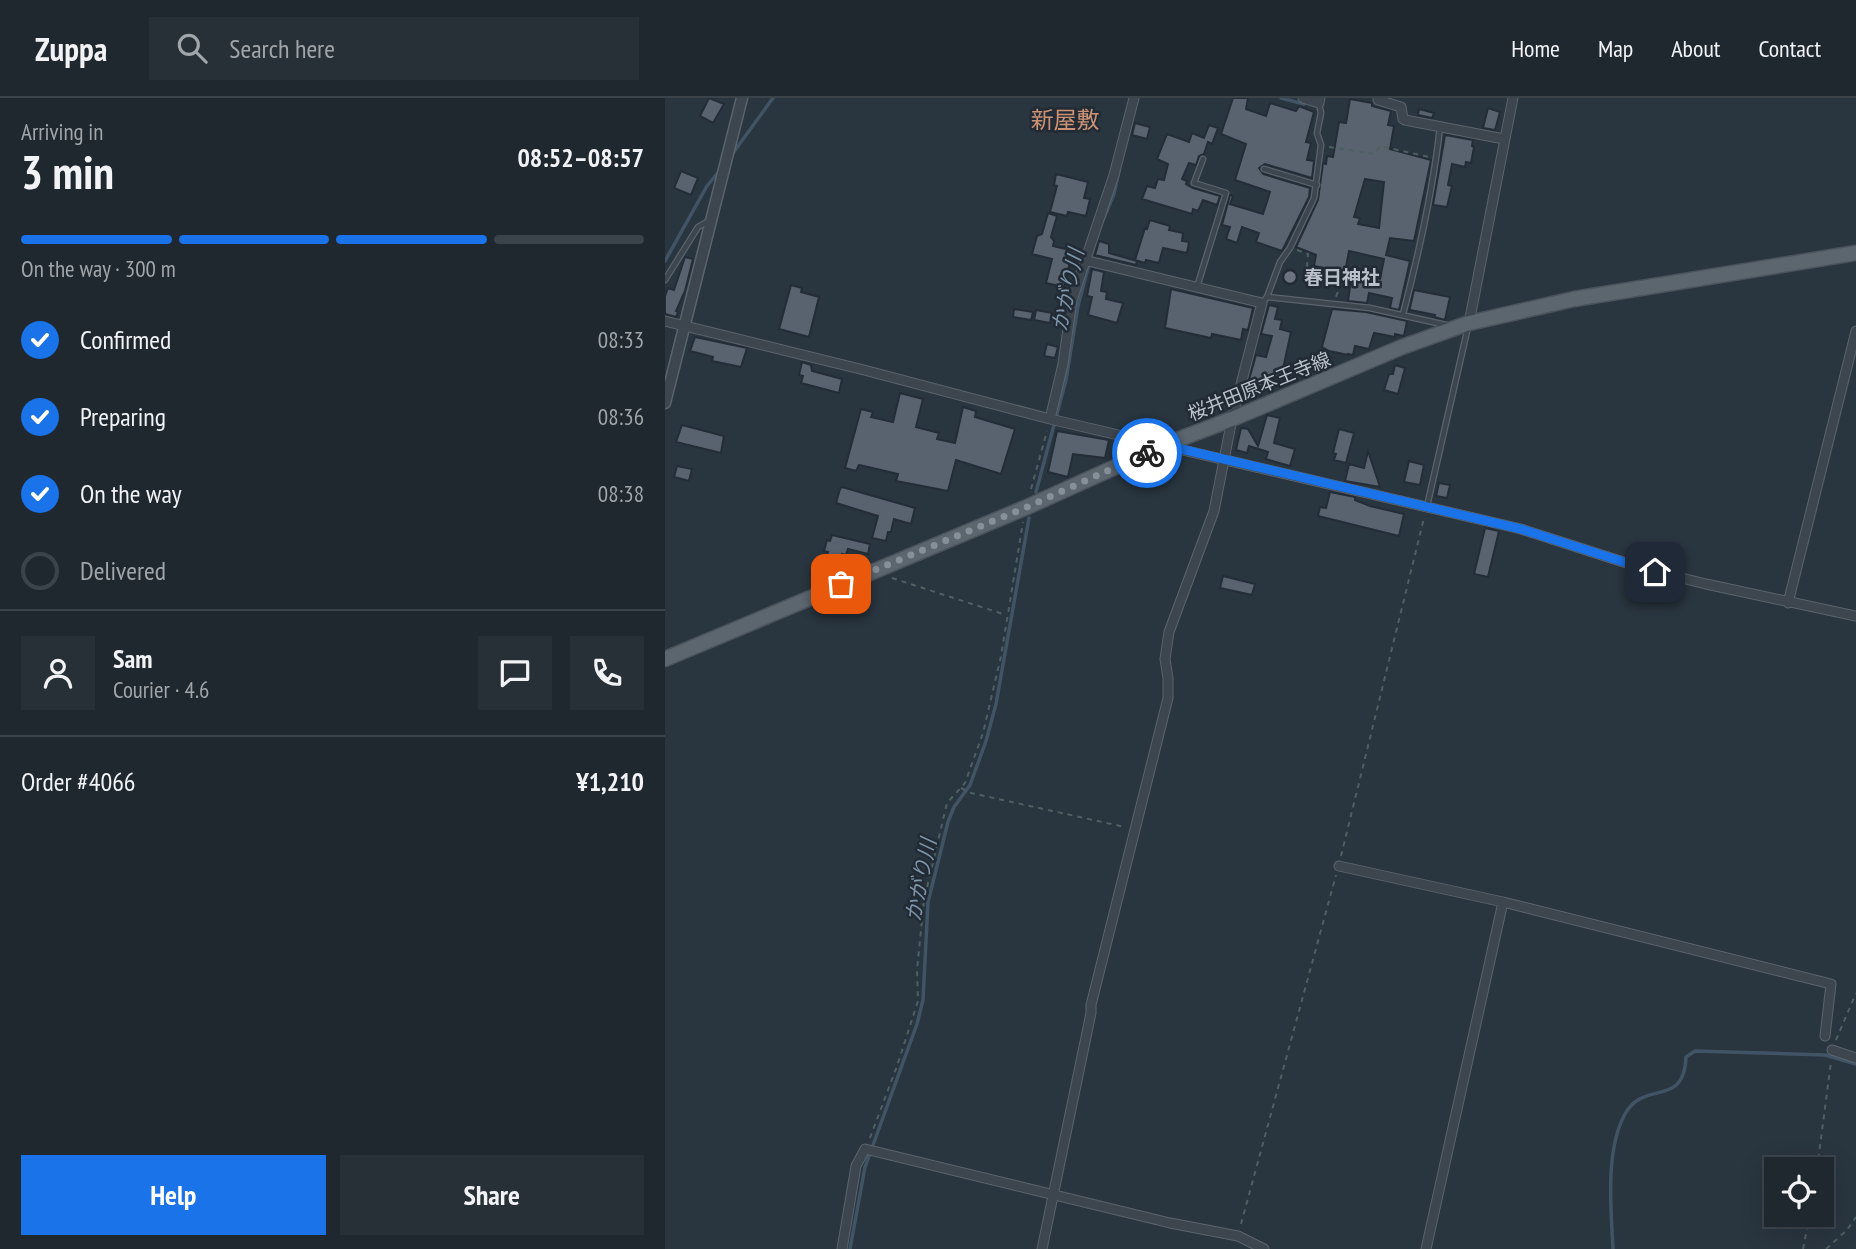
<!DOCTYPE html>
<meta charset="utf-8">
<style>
body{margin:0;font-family:"PT Sans Narrow","Noto Sans JP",sans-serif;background:#273037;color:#f1f3f6;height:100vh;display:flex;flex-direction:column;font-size:26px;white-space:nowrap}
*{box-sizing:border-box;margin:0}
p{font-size:23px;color:#a1a6aa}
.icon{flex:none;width:38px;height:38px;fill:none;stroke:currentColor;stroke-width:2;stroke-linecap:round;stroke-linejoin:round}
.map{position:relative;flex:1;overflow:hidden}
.side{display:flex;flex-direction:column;background:#1f282f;width:665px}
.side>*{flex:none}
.fabs{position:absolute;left:1099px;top:1059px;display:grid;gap:14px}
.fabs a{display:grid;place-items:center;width:70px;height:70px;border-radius:0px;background:#1f282f;box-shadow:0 7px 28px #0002,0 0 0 2px #3c444b;font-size:35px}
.pin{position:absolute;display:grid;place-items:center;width:60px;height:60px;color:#fff;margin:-30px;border-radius:14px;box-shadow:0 4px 10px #0006}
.courier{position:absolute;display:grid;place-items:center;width:70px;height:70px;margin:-35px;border:5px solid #1a73e8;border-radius:50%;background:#fff;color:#222;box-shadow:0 2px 9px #0007}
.overview em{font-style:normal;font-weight:800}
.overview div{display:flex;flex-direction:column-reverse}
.overview{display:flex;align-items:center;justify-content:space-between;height:119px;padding:0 21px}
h1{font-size:46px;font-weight:800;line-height:52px}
.bar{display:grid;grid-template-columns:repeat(4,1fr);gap:10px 7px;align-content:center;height:84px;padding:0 21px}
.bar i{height:9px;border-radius:5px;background:#3c444b}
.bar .current{background:#1a73e8}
.bar p{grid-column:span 4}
.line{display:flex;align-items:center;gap:18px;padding:0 21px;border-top:2px solid #3c444b}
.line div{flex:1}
.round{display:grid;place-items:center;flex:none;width:74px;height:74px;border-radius:0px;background:#273037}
ol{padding:0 21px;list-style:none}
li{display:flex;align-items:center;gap:21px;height:77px}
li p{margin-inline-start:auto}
li .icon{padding:7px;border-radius:50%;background:#1a73e8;color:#fff;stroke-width:4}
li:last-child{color:#a1a6aa}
li i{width:38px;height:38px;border:4px solid #3c444b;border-radius:50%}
.button{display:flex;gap:14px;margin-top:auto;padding:14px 21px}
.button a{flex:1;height:80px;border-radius:0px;background:#1a73e8;color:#fff;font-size:28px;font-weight:800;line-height:80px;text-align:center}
.button a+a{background:#273037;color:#f1f3f6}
header{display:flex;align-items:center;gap:42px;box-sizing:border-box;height:98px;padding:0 35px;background:#1f282f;border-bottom:2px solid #3c444b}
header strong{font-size:33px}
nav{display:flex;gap:38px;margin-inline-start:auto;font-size:24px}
.search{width:490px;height:63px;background:#273037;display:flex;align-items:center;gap:18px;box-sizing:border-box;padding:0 24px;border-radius:0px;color:#a1a6aa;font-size:26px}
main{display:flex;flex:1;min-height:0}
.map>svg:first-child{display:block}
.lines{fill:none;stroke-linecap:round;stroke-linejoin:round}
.stream{stroke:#415466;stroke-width:3.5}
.building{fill:#58636f;stroke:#242d37;stroke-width:2;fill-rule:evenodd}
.service-casing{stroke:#5b646d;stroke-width:7}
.minor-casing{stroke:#5b646d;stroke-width:11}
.tertiary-casing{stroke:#5b646d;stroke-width:13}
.primary-casing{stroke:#4a525c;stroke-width:17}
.path{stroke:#4e6061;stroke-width:2;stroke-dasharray:5 5;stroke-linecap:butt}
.service{stroke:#3d464f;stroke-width:4.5}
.minor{stroke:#3d464f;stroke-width:9}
.tertiary{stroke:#3d464f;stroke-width:10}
.primary{stroke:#5c666f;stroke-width:14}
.done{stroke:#879099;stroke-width:7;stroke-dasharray:0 12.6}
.route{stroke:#1a73e8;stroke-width:9}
.worship-dot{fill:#6b7280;stroke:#222b35;stroke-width:2.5}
.labels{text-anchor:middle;stroke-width:5;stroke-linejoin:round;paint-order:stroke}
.poi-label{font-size:19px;font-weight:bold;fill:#bac1ca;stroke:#222b35;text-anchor:start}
.street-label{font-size:19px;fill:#bac1ca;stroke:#222b35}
.water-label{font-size:21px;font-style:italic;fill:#7e95a9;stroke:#222b35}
.quarter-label{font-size:23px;fill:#cb9274;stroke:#222b35}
</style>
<header>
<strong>Zuppa</strong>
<div class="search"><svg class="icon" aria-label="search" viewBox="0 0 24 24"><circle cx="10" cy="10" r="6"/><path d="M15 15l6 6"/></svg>Search here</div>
<nav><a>Home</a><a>Map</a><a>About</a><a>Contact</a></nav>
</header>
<main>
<section class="side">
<div class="overview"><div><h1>3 min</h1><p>Arriving in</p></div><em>08:52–08:57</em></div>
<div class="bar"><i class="current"></i><i class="current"></i><i class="current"></i><i></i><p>On the way · 300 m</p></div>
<ol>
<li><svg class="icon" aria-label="check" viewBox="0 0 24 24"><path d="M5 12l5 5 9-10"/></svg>Confirmed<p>08:33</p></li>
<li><svg class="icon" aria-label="check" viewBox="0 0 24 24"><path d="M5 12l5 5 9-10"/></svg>Preparing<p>08:36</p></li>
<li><svg class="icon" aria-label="check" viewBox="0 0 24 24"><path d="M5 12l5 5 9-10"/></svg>On the way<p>08:38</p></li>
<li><i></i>Delivered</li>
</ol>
<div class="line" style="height:126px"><a class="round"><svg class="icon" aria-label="person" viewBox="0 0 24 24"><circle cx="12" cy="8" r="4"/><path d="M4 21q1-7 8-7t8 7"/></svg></a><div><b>Sam</b><p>Courier · 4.6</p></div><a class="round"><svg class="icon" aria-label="chat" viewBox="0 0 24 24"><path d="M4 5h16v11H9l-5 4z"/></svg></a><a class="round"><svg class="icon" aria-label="phone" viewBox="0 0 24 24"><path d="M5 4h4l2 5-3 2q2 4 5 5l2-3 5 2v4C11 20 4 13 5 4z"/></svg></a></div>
<div class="line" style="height:91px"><div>Order #4066</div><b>¥1,210</b></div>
<div class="button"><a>Help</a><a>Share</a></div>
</section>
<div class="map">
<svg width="1191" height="1151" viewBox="0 0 1191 1151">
<rect width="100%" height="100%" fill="#29353f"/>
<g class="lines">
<path class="stream" d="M616 0 639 6
M68 55 108 0
M438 122 449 96 454 73
M0 163 42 88 55 72
M371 394 401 282 413 208 424 166
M185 1151 200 1069 252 926 258 902 263 804 283 724 289 709 305 687 321 643 331 606 364 420
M948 1151C946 1111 940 1052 960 1016 979 981 1019 1011 1021 959L1030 953 1160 957 1191 966"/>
</g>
<path class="building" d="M44 0 59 6 48 25 35 18Z
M568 0H583L581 11 601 18 605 5 631 13 634 8 649 14 641 44 646 45 642 62 649 63 647 80 600 66 594 70 598 76 645 90 644 99 617 153 591 144 594 135 577 129 572 145 561 141 565 129 557 127 565 97 568 98 565 106 598 116 605 94 570 82 581 46 556 36Z
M685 1 707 5V8L726 13 723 27 729 28 725 51 766 62 749 143 725 140 721 157 745 163 734 212 725 210 727 200 704 195 702 205 683 203 686 182 710 185 711 180 715 181 719 161 684 153 680 174 649 168 651 157 631 149 653 102 658 65 661 66 662 58 668 59 674 24 681 25ZM700 81 719 84 714 130 693 126 695 120 689 119Z
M823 10 835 14 830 32 818 30Z
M754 11 769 15 767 20 753 17Z
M470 25 485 29 482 41 467 37Z
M544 27 553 30 547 46 543 44 539 56 534 58 531 67 524 65 517 81 522 83 521 86 528 90 555 98 552 107 538 102 533 113 528 111 527 116 477 101 482 88 490 90 493 81 499 82 503 66 492 61 502 36 524 44 527 35 539 40Z
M780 37 808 42 807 48 809 49 806 65 801 64 800 69 787 66 783 87 787 88 782 109 768 107Z
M16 73 33 80 26 97 9 90Z
M391 76 423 84 419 100 425 101 421 118 403 114 402 118 385 114 392 88 389 87Z
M383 115 392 118 386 139 389 143 388 148 413 154 409 166 405 164 399 189 381 185 387 161 367 156 372 138 377 136Z
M485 122 505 128 504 132 518 135 517 143 524 144 522 155 498 150 494 165 481 162 480 165 470 162 480 130 482 131Z
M434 143 444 146V155L472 163 471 167 430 157Z
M20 159 28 161 20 193 11 213 13 214 11 219 0 216V198L3 190 9 192Z
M427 171 439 174 436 193 442 194 441 201 458 205 452 225 423 217 427 199 422 198Z
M126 187 137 190 136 194 154 199 144 239 114 231Z
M506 191 588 210 583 232 578 231 576 242 547 236 546 240 500 230Z
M749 192 785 199 780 222 769 219 770 217 745 212 744 214Z
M604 207 613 209 610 221 617 222 615 231 626 234 616 280 600 278 598 289 583 285 591 257 601 259 607 238 596 236Z
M349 211 368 214 366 222 348 219Z
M667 211 701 214 742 223 739 238 730 236V239L709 235 704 251 690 248 688 257 683 256V257L664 253 657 249Z
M371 212 387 215 385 225 369 222Z
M30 239 82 250 76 269 47 263 48 259 25 253Z
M382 246 393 249 390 260 379 258Z
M137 264 146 267 147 273 177 281 174 295 136 285 138 278 134 277Z
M730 267 740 270 733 296 719 292 724 276H728Z
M235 295 258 301 251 329 274 335 272 341 290 345 298 309 311 313 310 319 350 331 336 376 291 362 283 393 231 383 233 376 194 367 191 373 180 370 196 311 208 314 206 319 228 324Z
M602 317 615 320 609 345 630 351 625 368 601 361 603 354 584 348 582 355 571 352 576 330 583 331 593 348Z
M17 327 59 338 56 355 11 344Z
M674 331 689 335 681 365 669 362 671 356 668 355Z
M392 333 444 342 440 360 408 356 403 379 383 374Z
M703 353 715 389 680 383 684 366 699 370Z
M744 363 759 367 755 387 739 384Z
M12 368 27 371 24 383 9 379Z
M774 385 785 387 782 400 771 398Z
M177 389 250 410 246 426 229 421 226 434H223L221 443 207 440 213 418 171 405 175 391Z
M665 394 690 399V402L705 408 739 416 734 438 653 418 655 409 661 410Z
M820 430 834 433 823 479 809 476Z
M167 437 205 446 203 456 183 451 181 457 177 456 175 464 161 461 163 454 159 453 162 442 165 443Z
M558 478 590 486 587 497 555 490Z"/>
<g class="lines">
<defs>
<path id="service" d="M599 71 652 87
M0 182 33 129 42 124
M532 189 561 95 529 85 538 61
M602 199 705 210 781 227
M597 205 602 199 615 164 625 150 649 100 656 47 652 35 656 15 654 5
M738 216C754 155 768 92 775 29
M762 408 803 229"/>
<path id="minor" d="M638 0 654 5 655 0
M713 2 736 9 738 21 740 22 839 41
M0 223 199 272 385 321 856 431 980 471 1041 486 1191 518
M804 225 848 0
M385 321 398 266 407 202 449 77 469 0
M1123 505 1191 233
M674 768 838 804 1166 886 1160 938
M1167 952 1191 960
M177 1151 191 1068 200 1051 505 1125 573 1138 599 1151
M377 1151 426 915V907L503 600V580L500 561 504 534 549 413 567 321 597 205 419 162
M761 1151 838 804"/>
<path id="tertiary" d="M0 305 77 0"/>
<path id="primary" d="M0 561 362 409 499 347 567 321 737 249 804 225 909 201 1191 155"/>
</defs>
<use href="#service" class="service-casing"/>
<use href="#minor" class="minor-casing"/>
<use href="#tertiary" class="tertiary-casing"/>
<use href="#primary" class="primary-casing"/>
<path class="path" d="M664 49 710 56 715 48 764 59
M632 152 643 156 642 168 679 177 671 199
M366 391 382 333
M227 480 341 517
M296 690 306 695 460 729
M676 758 759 420
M1171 942 1191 895
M205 1040 232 968 253 903 252 872 259 802 282 705 300 685 318 635 336 558 358 424
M1152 1071 1166 964
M576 1126 671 777
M1138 1151 1145 1116
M1161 1151 1182 1132 1191 1119"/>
<use href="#service" class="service"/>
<use href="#minor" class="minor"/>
<use href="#tertiary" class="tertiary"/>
<use href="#primary" class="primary"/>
</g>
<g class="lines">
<path class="done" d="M176 486 362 409 482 355"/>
<path class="route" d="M482 355 499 347 856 431 990 474"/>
</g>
<circle class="worship-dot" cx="625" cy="179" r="7"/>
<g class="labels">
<g class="poi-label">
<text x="639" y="186">春日神社</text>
</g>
<g class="street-label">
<text transform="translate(594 288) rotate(-22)" y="7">桜井田原本王寺線</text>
</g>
<g class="water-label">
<text transform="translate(403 192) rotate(-78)" y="7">かがり川</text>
<text transform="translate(256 782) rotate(-79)" y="7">かがり川</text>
</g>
<g class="quarter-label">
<text x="400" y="30">新屋敷</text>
</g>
</g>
</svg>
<div class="fabs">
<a><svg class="icon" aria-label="locate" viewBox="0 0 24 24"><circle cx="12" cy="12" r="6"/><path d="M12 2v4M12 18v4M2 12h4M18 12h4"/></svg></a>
</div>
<div class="pin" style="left:176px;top:486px;background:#ea580c"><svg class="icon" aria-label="bag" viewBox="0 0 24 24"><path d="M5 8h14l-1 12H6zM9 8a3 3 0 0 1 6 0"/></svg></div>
<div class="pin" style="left:990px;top:474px;background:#1f2937"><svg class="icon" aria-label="home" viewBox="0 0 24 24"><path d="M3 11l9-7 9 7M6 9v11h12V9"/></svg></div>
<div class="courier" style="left:482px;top:355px"><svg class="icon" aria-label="bike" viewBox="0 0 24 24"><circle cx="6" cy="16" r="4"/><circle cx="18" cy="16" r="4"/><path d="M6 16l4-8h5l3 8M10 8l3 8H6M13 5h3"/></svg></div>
</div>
</main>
